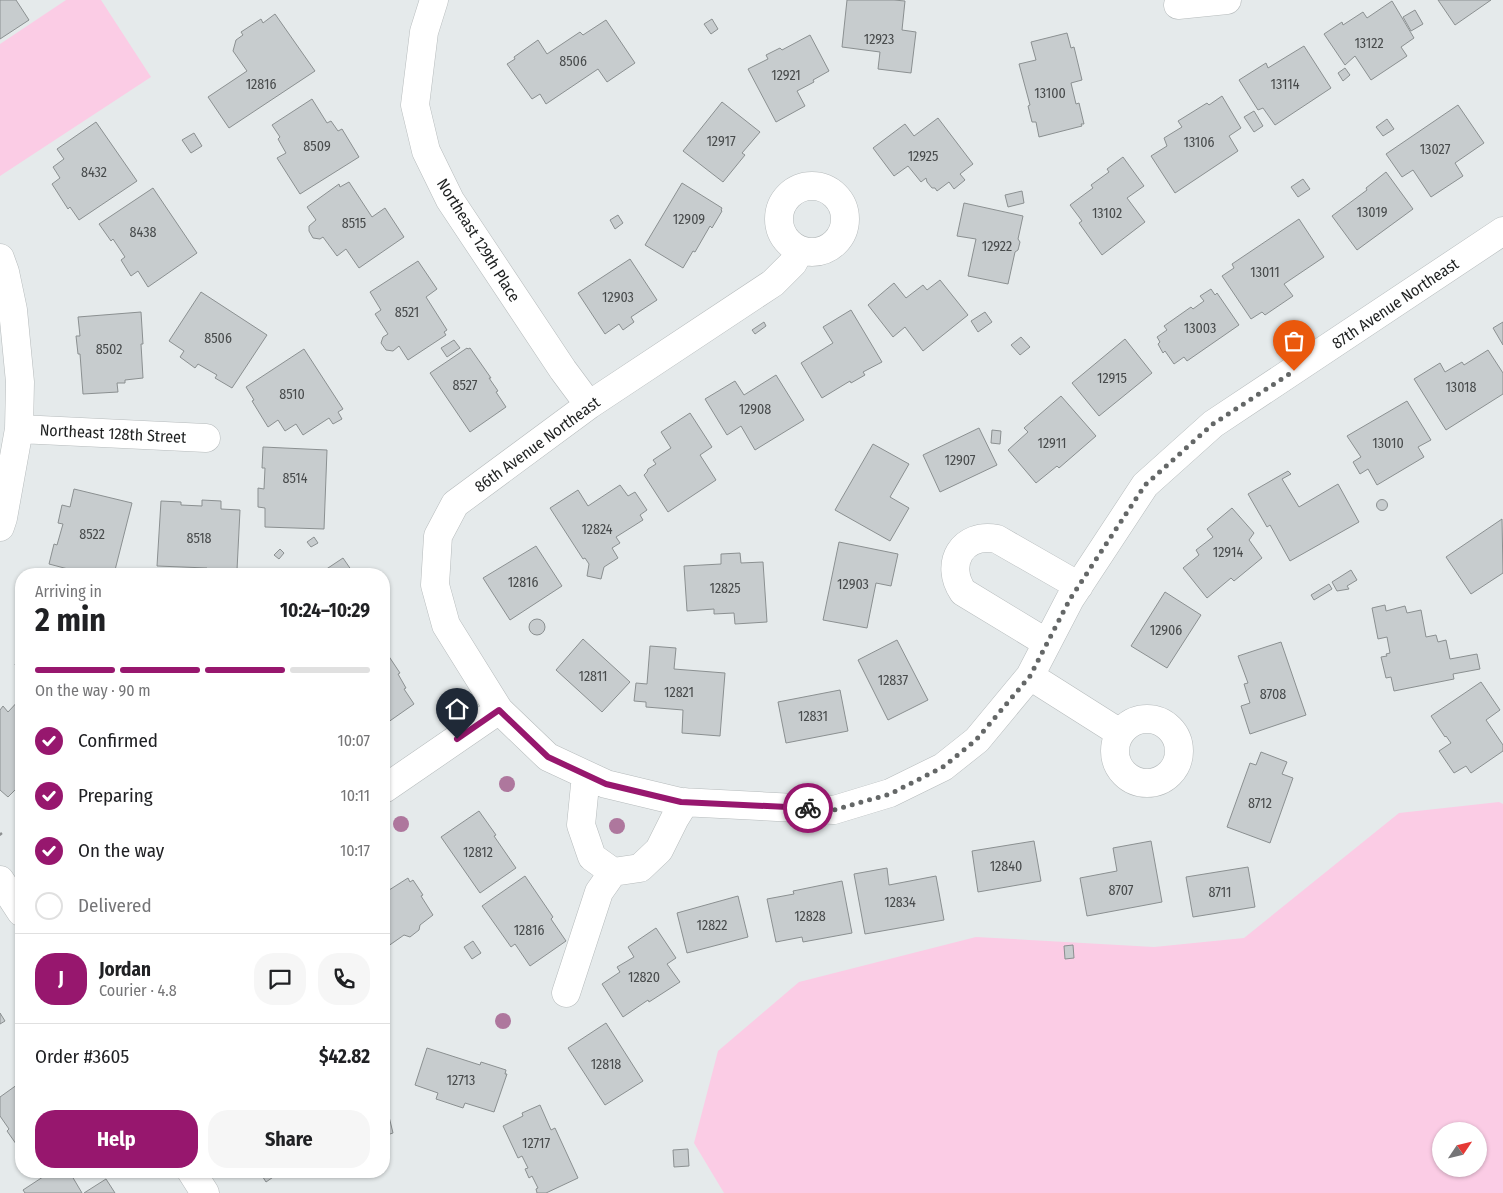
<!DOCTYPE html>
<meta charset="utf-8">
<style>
body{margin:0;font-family:"Fira Sans Condensed",sans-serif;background:#f6f6f6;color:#202124;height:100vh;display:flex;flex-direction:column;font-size:19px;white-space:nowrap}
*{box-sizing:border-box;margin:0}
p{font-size:16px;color:#757577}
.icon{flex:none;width:28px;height:28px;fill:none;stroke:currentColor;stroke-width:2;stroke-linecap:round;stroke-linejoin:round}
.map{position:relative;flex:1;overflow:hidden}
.sheet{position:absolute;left:15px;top:568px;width:375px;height:610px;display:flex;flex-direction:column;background:#fff;border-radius:20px;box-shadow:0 1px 4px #0004}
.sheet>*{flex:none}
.needle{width:32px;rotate:55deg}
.fabs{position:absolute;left:1432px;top:1122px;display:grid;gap:10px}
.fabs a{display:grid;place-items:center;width:55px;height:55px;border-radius:50%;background:#fff;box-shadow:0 1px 4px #0004;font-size:25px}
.pin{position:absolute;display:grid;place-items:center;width:42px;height:42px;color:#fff;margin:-51px -21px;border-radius:50% 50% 50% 0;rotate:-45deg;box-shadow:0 0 5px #0007}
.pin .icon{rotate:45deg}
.courier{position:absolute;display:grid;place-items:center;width:50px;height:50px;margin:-25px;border:4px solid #97176e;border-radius:50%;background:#fff;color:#222;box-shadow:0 1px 6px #0007}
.summary em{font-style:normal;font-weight:700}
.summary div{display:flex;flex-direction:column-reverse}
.summary{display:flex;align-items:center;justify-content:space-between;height:85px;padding:0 20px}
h1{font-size:32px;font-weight:700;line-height:38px}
.bar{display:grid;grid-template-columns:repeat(4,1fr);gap:8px 5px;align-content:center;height:60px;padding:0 20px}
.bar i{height:6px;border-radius:4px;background:#e0e0e0}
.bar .current{background:#97176e}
.bar p{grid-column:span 4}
.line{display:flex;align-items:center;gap:12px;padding:0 20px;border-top:1px solid #e0e0e0}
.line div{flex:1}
.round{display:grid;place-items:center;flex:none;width:52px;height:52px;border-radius:20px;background:#f6f6f6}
ol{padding:0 20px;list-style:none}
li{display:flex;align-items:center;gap:15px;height:55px}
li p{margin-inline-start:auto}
li .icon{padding:5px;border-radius:50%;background:#97176e;color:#fff;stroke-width:4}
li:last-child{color:#757577}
li i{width:28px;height:28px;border:2px solid #e0e0e0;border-radius:50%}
.button{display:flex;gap:10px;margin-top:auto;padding:10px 20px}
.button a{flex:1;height:58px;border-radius:20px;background:#97176e;color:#fff;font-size:20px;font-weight:700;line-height:58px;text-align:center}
.button a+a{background:#f6f6f6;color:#202124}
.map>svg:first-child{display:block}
.green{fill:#fbcce5;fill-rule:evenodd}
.building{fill:#c7ccce;stroke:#8b9091}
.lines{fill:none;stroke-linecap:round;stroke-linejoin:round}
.minor-casing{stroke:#b6bbbc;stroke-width:29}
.path{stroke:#8d9091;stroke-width:3;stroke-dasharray:2.5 2.5;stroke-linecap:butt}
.minor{stroke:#fff;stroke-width:28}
.tree{fill:#ae779d}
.done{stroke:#646767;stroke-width:5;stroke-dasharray:0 9}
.route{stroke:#97176e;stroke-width:6}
.labels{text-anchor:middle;stroke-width:4.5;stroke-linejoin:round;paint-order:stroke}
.number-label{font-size:14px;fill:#484b4c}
.street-label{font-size:16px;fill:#1e2020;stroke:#fff}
</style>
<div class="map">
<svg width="1503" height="1193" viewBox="0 0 1503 1193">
<rect width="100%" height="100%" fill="#e5eaeb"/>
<path class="green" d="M66 0H101L151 77 0 176V44Z
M1499 802 1503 804V1193H724L694 1143 718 1051 799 982 976 937 1154 947 1244 938 1399 813ZM1441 1131H1479V1169H1441Z"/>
<path class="building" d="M0 0H16L29 20 0 39Z
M847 0H894L905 1 902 30 916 32 911 73 878 69 880 52 842 47Z
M1438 0H1491L1455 25Z
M1392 1 1414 38 1401 47 1407 56 1371 80 1355 56 1345 65 1324 34 1342 22 1343 25 1363 12 1367 18Z
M1415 10 1423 24 1411 31 1403 17Z
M275 14 315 71 229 128 208 97 247 71 233 51 236 40 243 35 241 32 261 19 263 23Z
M712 19 718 29 711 34 704 24Z
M606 20 635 63 607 82 598 69 546 104 540 94 532 99 507 64 515 59 514 57 538 40 547 54 580 32 583 35Z
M1067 33 1071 48 1074 47 1082 80 1071 83 1076 104 1079 103 1084 124H1081L1082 126 1039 137 1036 122H1032L1028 106 1030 105 1019 64 1036 60 1031 42Z
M810 35 829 71 813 80 814 82 797 91 805 106 776 122 748 69 768 59 766 55 780 48 782 50Z
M1304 46 1331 88 1275 125 1263 108 1258 110 1239 80 1266 63 1268 68Z
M1345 68 1350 75 1343 81 1338 73Z
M1222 96 1241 128 1229 136 1238 151 1175 193 1151 156 1167 146 1164 138 1182 127 1178 121 1207 103 1209 105Z
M312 99 327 123 331 121 338 131 342 129 359 157 300 194 277 158 286 153 278 139 280 137 272 125Z
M722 102 760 132 742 153 745 155 723 182 683 151Z
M1458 105 1484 143 1455 163 1463 176 1431 197 1413 170 1402 177 1386 154Z
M1254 111 1263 126 1254 132 1244 117Z
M938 118 973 164 960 174 965 180 954 189 949 182 937 191 935 188H932L927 182 926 178 921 182 908 166 894 176 873 148 905 124 914 136Z
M1387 119 1394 129 1383 136 1376 127Z
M96 122 137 181 79 220 70 207 68 209 52 184 60 178 53 167 64 159 57 149Z
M194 133 202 146 191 153 182 140Z
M1123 157 1144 186 1127 198 1145 222 1102 255 1079 223 1082 221 1070 205 1093 188 1091 185 1109 172 1107 169Z
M1386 172 1413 209 1357 250 1332 216 1367 190 1366 188Z
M1303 179 1310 189 1298 197 1291 187Z
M349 182 372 217 385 208 404 237 359 268 346 249 337 256 323 237 320 239 313 238 309 231V226L316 220 307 207 339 184 340 187Z
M682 183 722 208 721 210 722 211 712 228 710 226 695 252 693 251 683 268 645 245Z
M153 188 197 253 148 287 138 271 131 276 121 260 125 257 113 239 111 241 99 224Z
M1022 191 1024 203 1008 207 1005 195Z
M964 203 1023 216 1018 239 1020 242 1018 250 1015 252 1008 284 968 276 976 239 957 236Z
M618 215 623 223 615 229 610 220Z
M1299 219 1324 257 1284 284 1293 296 1265 315 1262 312 1251 319 1222 276 1234 268 1232 264Z
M630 259 657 300 631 317 634 322 623 330 619 324 605 334 578 293Z
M418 261 437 289 426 297 447 330 444 332 446 335 408 360 399 346 393 351 386 350 381 343 383 337 388 334 375 314 381 310 370 292Z
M940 280 968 315 923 351 905 327 893 337 868 305 894 283 906 298 923 285 927 290Z
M1211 289 1215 295 1217 293 1239 325 1187 361 1184 357 1174 364 1165 351 1163 353 1158 344 1160 342 1157 337 1167 330 1164 326 1191 307 1193 309 1204 301 1200 296Z
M201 292 267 335 232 388 215 378 217 375 198 364 195 368 180 357 184 351 169 341Z
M851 310 882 362 863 372 865 375 851 383 850 381 822 398 801 363 833 343 823 327Z
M141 312 143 344H141L143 378 125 380V383H117L118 392 83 394 80 354H78L76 336H80L78 317Z
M985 312 992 322 978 332 971 321Z
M764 322 766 326 755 334 752 330Z
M1503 322V345L1493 328Z
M1021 337 1030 347 1020 355 1011 345Z
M1125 339 1152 373 1099 416 1072 383Z
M454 340 460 348 447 357 441 348Z
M467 348 468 349 470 348 491 378H489L498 391 496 392 506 407 470 432 430 373Z
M304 349 343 409 338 412 342 419 333 424 329 418 303 435 296 424 285 431 278 420 268 427 252 401 254 400 246 387Z
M1488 350 1503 373V394L1446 430 1414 379 1440 363 1445 372 1462 362 1464 365Z
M776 375 804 420 755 450 741 426 727 435 705 399 735 381 744 395Z
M1061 396 1096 436 1059 468 1057 466 1036 483 1008 450 1028 432 1024 428Z
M1407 401 1431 440 1418 447 1424 457 1377 485 1368 469 1360 474 1353 462 1361 457 1347 436Z
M690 413 712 447 700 455 716 480 668 512 644 475 647 472 648 469 656 464 653 460 671 448 661 432Z
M979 428 997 465 940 492 923 455Z
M992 430 1001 431 1000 444 991 443Z
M873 444 909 464 890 497 909 508 890 541 835 510Z
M263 447 327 450 324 529 265 527V508L258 507V488L264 489 265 468H262Z
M1288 471 1291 474 1282 479 1299 507 1338 484 1359 522 1290 561 1270 525 1267 527 1248 494Z
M620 485 628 496 635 492 647 510 640 515 643 520 616 537 620 543 612 548 618 558 604 567 601 579 587 576 589 564 585 558 583 559 550 508 578 490 588 506Z
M74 489 132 503 114 574H87L49 564 54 544 57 545 63 524 58 523 62 505 70 507Z
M1376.5 505a5.5 5.5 0 1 1 11 0a5.5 5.5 0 1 1-11 0Z
M202 500 221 501V509L240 510 237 570 234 569V571L207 570V568L157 566 161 501 181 502V505L202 506Z
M1232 508 1254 533 1249 540 1262 558 1234 581 1231 578 1207 598 1183 568 1199 555 1196 550 1213 537 1207 529Z
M1502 519 1503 573 1471 594 1446 557Z
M314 537 318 543 311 547 307 542Z
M839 542 898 554 891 586 876 583 867 628 823 620Z
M536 546 562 586 510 620 483 578Z
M280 549 284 553 279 559 274 555Z
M740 553 741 563 763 562 767 622 735 624 734 613 714 614V609L687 611 684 566 721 564V554Z
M343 558 354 574H319Z
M1351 570 1357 580 1347 586 1349 589 1337 591 1332 582Z
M1329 584 1332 589 1314 600 1311 595Z
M1165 592 1201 615 1167 668 1131 646Z
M1385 605 1386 611 1405 606 1407 613 1421 610 1426 637 1436 635 1438 642 1446 640 1450 659 1477 654 1480 669 1453 674 1454 679 1394 691 1391 677 1386 678 1381 657 1387 656 1386 654 1390 653 1387 637 1378 639 1372 608Z
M529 627a8 8 0 1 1 16 0a8 8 0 1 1-16 0Z
M583 639 630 682 602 712 556 670Z
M897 640 928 700 888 720 858 660Z
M1281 642 1306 715 1250 734 1241 706 1250 703 1244 684 1248 683 1238 656Z
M650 646 676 648 674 669 725 673 720 736 682 733 683 710 646 707V702L634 701 636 683 647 684Z
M21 649V667L15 665Z
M384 649 400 673 398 674 406 688 404 689 414 704 384 725Z
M21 672V687L16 685Z
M1481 682 1500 710 1486 720 1503 745V751L1471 773 1466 766 1454 773 1439 751 1451 743 1446 736 1445 737 1431 716Z
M840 690 848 731 786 743 778 702Z
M21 698V784L8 797 0 790V710L3 706 8 712Z
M1261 752 1287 762 1282 774 1293 778 1270 843 1227 827 1250 763 1256 765Z
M479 811 496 835 494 836 516 868 480 893 441 837Z
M1034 841 1041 881 978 892 972 851Z
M1151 841 1162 902 1087 916 1080 878 1117 871 1113 848Z
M1248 867 1255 907 1193 917 1186 877Z
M887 868 889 885 936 876 944 920 865 934 854 874Z
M525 876 553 917 551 919 566 941 530 966 515 944 511 947 482 906Z
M408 878 410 882 413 880 423 895 421 896 433 915 420 925 419 930 410 937 404 935 384 949V896L388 894 386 892Z
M842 881 852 933 803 942 802 937 776 942 767 899 794 894 793 891Z
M738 896 748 937 687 953 677 913Z
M656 928 676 958 667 964 680 982 649 1002 648 1000 623 1017 602 984 620 972 617 967 634 957 628 947Z
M473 941 481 953 472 959 464 947Z
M1073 945 1074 958 1065 959 1064 946Z
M0 1013 5 1021 0 1024Z
M606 1023 643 1081 605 1105 568 1048Z
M427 1048 480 1065 481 1062 506 1070 505 1074H507L494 1112 465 1103 463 1108 436 1099 438 1093 415 1085Z
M21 1082V1151L7 1131 9 1129 0 1116V1097Z
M384 1096 393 1133 384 1136Z
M540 1105 551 1130 555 1128 578 1178 546 1193H537L536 1189 538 1188 532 1176 529 1178 525 1169 528 1168 522 1156 518 1158 503 1126 523 1116 522 1113Z
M688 1149 689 1166 674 1167 673 1150Z
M52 1171H69L82 1193H25L23 1190Z
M259 1171H282L266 1182Z
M106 1179 115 1193H84Z"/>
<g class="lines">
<defs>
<path id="minor" d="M434 0 424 32 415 105 426 151 450 200 563 370 589 405
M1178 5 1227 0
M779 219a33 33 0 1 1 66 0a33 33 0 1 1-66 0Z
M0 258 5 272 13 310 20 382 19 429 3 518 0 527
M19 429 206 438
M1047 643 963 592C944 564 962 532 997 539L1079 586
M1030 676 1120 733
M499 710 446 625 435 585 438 536 455 504 589 405 773 283 793 263 800 250
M1115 751a32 32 0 1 1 64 0a32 32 0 1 1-64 0Z
M586 775 581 825 592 857 613 872 640 868 659 850 675 818 685 802
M384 789 499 710 548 757 606 784 681 802 834 810 890 793 943 767 977 740 1030 676 1070 599 1145 485 1213 424 1503 231
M0 880 21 912
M566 993 599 892 613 872
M191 1171 205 1193"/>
</defs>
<use href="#minor" class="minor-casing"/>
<path class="path" d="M0 833 3 837"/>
<use href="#minor" class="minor"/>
</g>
<g class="tree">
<circle cx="507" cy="784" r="8"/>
<circle cx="401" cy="824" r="8"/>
<circle cx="617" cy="826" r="8"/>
<circle cx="503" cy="1021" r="8"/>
</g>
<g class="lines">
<path class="done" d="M808 808 834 810 890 794 943 767 976 740 1030 676 1070 599 1145 485 1213 424 1294 371"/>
<path class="route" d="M457 739 499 710 548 757 606 784 681 802 808 808"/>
</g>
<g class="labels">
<g class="number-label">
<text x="879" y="44">12923</text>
<text x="1369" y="48">13122</text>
<text x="573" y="66">8506</text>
<text x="786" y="80">12921</text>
<text x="261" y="89">12816</text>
<text x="1285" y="89">13114</text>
<text x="1050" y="98">13100</text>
<text x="721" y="146">12917</text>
<text x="1199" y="147">13106</text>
<text x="317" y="151">8509</text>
<text x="1435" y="154">13027</text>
<text x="923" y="161">12925</text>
<text x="94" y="177">8432</text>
<text x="1372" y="217">13019</text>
<text x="1107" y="218">13102</text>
<text x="689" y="224">12909</text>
<text x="354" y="228">8515</text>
<text x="143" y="237">8438</text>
<text x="997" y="251">12922</text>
<text x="1265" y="277">13011</text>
<text x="618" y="302">12903</text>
<text x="407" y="317">8521</text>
<text x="1200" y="333">13003</text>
<text x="218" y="343">8506</text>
<text x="109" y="354">8502</text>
<text x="1112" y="383">12915</text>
<text x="465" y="390">8527</text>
<text x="1461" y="392">13018</text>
<text x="292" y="399">8510</text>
<text x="755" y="414">12908</text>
<text x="1052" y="448">12911</text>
<text x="1388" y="448">13010</text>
<text x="960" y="465">12907</text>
<text x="295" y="483">8514</text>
<text x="597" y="534">12824</text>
<text x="92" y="539">8522</text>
<text x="199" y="543">8518</text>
<text x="1228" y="557">12914</text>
<text x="523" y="587">12816</text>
<text x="853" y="589">12903</text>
<text x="725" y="593">12825</text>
<text x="1166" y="635">12906</text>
<text x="593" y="681">12811</text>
<text x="893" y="685">12837</text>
<text x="679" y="697">12821</text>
<text x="1273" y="699">8708</text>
<text x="813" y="721">12831</text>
<text x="1260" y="808">8712</text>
<text x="478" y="857">12812</text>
<text x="1006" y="871">12840</text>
<text x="1121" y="895">8707</text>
<text x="1220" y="897">8711</text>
<text x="900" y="907">12834</text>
<text x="810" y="921">12828</text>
<text x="712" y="930">12822</text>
<text x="529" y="935">12816</text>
<text x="644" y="982">12820</text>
<text x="606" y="1069">12818</text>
<text x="461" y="1085">12713</text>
<text x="536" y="1148">12717</text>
</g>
<g class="street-label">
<text transform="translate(479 240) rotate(58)" y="6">Northeast 129th Place</text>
<text transform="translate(1395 303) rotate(-34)" y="6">87th Avenue Northeast</text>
<text transform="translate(113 433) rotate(3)" y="6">Northeast 128th Street</text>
<text transform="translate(537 444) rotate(-36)" y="6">86th Avenue Northeast</text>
</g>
</g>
</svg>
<div class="fabs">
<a><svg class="needle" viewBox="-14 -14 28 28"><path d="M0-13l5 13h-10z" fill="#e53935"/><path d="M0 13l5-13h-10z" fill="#757577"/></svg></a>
</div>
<div class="pin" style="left:1294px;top:371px;background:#ea580c"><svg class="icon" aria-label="bag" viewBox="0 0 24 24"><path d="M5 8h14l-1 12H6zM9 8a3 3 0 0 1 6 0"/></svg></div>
<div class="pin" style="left:457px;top:739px;background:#1f2937"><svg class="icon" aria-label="home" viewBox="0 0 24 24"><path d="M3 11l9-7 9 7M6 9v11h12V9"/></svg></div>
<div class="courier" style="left:808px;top:808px"><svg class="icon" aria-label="bike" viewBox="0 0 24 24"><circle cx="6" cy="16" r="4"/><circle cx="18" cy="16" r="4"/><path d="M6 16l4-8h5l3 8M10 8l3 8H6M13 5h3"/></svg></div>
<section class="sheet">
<div class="summary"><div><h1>2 min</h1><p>Arriving in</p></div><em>10:24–10:29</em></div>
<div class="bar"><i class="current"></i><i class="current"></i><i class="current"></i><i></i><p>On the way · 90 m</p></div>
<ol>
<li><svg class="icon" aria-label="check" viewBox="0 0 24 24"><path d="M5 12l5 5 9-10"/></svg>Confirmed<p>10:07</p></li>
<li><svg class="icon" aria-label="check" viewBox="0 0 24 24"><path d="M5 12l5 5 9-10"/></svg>Preparing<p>10:11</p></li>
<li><svg class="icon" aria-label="check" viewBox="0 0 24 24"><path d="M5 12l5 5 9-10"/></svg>On the way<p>10:17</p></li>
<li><i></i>Delivered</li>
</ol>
<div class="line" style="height:90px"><b class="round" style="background:#97176e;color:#fff">J</b><div><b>Jordan</b><p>Courier · 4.8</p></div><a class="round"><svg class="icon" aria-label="chat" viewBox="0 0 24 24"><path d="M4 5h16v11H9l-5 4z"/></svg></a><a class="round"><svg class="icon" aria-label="phone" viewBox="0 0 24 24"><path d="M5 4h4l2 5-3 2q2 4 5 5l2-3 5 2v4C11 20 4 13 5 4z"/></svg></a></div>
<div class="line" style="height:65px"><div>Order #3605</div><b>$42.82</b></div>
<div class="button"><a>Help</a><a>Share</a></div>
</section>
</div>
